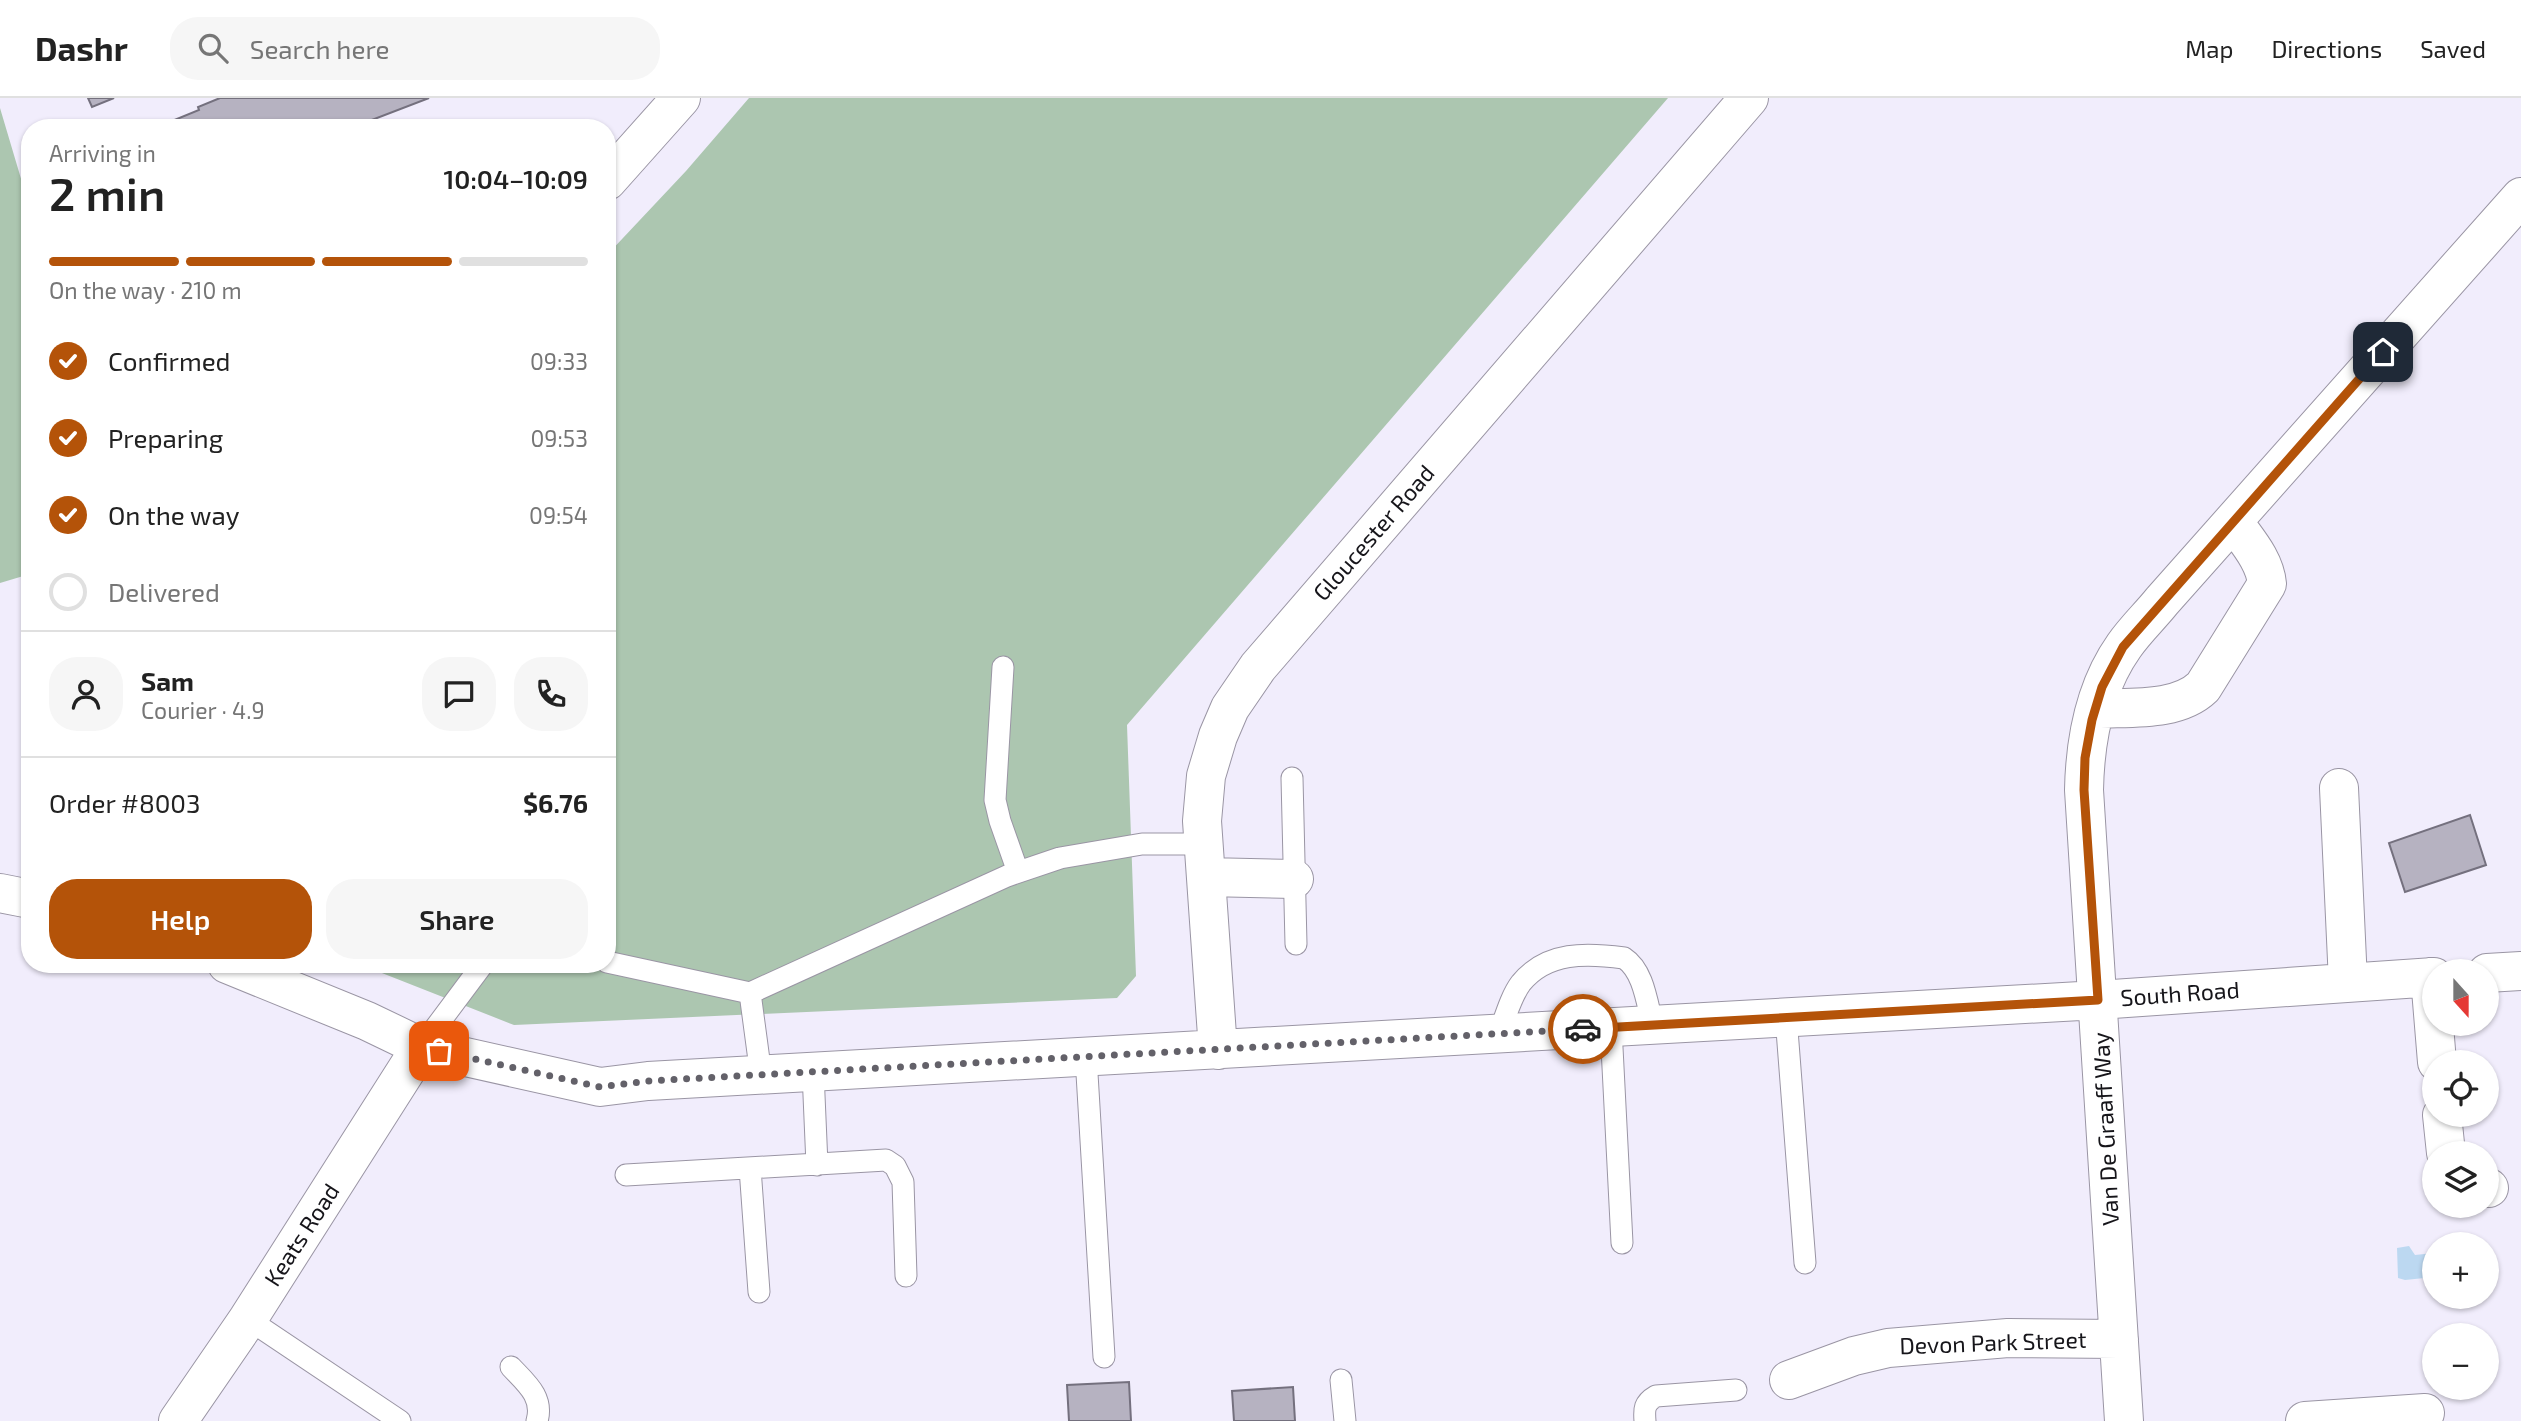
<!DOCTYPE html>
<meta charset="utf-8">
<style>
body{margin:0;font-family:"Exo 2",sans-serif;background:#f6f6f6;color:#222;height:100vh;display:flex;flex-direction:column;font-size:26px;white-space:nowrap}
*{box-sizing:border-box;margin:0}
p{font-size:23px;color:#767676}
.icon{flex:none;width:38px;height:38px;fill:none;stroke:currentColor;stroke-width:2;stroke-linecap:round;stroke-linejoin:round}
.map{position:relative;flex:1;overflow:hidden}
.side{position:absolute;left:21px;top:21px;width:595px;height:854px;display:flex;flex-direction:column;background:#fff;border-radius:28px;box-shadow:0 2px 5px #0004}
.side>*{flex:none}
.needle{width:46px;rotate:159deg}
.fabs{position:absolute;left:2422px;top:861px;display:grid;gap:14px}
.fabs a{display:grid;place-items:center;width:77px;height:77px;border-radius:50%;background:#fff;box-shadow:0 2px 5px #0004;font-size:35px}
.pin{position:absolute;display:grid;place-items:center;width:60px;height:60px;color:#fff;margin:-30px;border-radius:14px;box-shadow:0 4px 10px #0006}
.courier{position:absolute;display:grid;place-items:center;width:70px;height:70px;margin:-35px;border:5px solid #b45309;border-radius:50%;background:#fff;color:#222;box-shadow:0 2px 9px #0007}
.head em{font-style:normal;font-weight:600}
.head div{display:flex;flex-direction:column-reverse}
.head{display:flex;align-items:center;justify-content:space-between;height:119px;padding:0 28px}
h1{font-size:46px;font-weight:600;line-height:52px}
.bar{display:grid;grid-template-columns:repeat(4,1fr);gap:10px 7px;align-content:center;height:84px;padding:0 28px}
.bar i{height:9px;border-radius:5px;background:#e0e0e0}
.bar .on{background:#b45309}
.bar p{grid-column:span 4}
.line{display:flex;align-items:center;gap:18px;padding:0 28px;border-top:2px solid #e0e0e0}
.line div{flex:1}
.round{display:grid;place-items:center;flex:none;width:74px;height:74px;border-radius:28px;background:#f6f6f6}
ol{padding:0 28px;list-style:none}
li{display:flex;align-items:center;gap:21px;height:77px}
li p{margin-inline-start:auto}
li .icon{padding:7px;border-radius:50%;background:#b45309;color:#fff;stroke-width:4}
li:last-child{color:#767676}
li i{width:38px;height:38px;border:4px solid #e0e0e0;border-radius:50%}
.button{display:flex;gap:14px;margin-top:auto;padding:14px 28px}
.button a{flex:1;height:80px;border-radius:28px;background:#b45309;color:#fff;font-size:28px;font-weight:600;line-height:80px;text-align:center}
.button a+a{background:#f6f6f6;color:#222}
header{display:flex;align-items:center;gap:42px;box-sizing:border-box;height:98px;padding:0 35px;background:#fff;border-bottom:2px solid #e0e0e0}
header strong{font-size:33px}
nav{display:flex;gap:38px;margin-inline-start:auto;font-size:24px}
.search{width:490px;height:63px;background:#f6f6f6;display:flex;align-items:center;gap:18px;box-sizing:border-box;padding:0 24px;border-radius:28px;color:#767676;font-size:26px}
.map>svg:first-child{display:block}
.green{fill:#acc6b0}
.water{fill:#bcd8f1}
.building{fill:#b6b2c1;stroke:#74707e;stroke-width:2}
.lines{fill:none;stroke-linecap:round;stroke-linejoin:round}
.service-casing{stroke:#9a95a4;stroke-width:23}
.minor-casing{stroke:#9a95a4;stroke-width:40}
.service{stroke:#fff;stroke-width:21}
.minor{stroke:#fff;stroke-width:38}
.done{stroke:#636169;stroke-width:7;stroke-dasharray:0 12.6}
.route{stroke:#b45309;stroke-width:9}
.labels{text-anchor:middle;stroke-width:7;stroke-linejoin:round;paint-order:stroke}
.street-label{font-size:23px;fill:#16151a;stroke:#fff}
</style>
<header>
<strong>Dashr</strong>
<div class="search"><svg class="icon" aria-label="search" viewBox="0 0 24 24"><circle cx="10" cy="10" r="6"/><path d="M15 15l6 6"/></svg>Search here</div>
<nav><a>Map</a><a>Directions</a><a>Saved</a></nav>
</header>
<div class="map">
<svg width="2521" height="1323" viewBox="0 0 2521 1323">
<rect width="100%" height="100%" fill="#f1edfc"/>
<path class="green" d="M749 0H1668L1127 627 1136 878 1117 900 514 927 359 866H607V157L686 73Z
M0 10 30 111V476L0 485Z"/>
<path class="water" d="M2409 1148 2415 1157 2434 1155V1179L2405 1182 2398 1180 2397 1150Z"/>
<path class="building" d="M88 0H114L92 9Z
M220 0H429L351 30H155L199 12 198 9Z
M2470 717 2486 767 2405 794 2389 745Z
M1129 1284 1131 1323H1069L1067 1287Z
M1293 1289 1295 1323H1234L1232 1293Z"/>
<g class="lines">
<defs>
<path id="service" d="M1003 569 995 702 1000 723 1018 774
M1292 680 1296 846
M607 864 750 895 761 977
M750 895 1007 778 1060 760 1142 746H1204
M1786 919 1805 1165
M1611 930 1622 1145
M1499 936C1505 920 1511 898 1521 885 1547 853 1587 855 1624 860 1644 873 1647 906 1653 928
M421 949 483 866
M1086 959 1104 1259
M813 974 817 1067
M750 1070 759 1194
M626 1077 886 1062 895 1068 903 1084 906 1178
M248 1221 400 1323
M511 1269C526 1285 544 1299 537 1323
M1341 1282 1345 1323
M1645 1323C1644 1311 1644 1305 1656 1298L1736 1292"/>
<path id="minor" d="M607 83 681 0
M2096 611C2130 609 2177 614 2203 589L2267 486C2265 462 2246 442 2233 423
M2339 690 2348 884
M1206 779 1294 781
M0 795 30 801
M227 866 367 923 421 949 600 989 648 983 2098 902 2434 879
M2487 875 2521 873
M2430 879 2437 964
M1218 952 1202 723 1206 678 1218 638 1230 610 1258 569 1749 0
M2442 1017 2446 1055
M2487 1089 2489 1090
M1789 1282 1854 1258 1888 1250 2008 1240 2119 1241
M178 1323 248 1221 421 949
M2124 1323 2084 692C2085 643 2095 589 2124 548 2135 532 2150 518 2162 503L2521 99
M2305 1323 2425 1315"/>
</defs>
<use href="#service" class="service-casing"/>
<use href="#minor" class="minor-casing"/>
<use href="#service" class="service"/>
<use href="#minor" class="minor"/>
</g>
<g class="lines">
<path class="done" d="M439 953 600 989 648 983 1583 931"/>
<path class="route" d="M1583 931 2098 902 2084 692 2085 660 2092 622 2102 589 2123 549 2383 254"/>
</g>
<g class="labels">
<g class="street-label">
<text transform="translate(1374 435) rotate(-49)" y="8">Gloucester Road</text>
<text transform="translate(2180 896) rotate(-4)" y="8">South Road</text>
<text transform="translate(2106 1031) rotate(-93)" y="8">Van De Graaff Way</text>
<text transform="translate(302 1137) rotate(-57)" y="8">Keats Road</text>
<text transform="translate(1993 1245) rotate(-2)" y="8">Devon Park Street</text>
</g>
</g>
</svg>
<div class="fabs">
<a><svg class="needle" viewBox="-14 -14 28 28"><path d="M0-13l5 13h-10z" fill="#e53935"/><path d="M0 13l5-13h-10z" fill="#767676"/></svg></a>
<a><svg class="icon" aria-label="locate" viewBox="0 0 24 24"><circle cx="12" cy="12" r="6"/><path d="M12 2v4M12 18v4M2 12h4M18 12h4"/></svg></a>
<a><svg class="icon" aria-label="layers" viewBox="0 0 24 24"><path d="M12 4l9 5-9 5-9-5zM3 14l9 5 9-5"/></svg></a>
<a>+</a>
<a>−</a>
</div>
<div class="pin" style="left:439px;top:953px;background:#ea580c"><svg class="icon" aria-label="bag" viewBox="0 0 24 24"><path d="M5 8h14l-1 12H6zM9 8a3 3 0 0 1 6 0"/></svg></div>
<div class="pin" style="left:2383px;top:254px;background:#1f2937"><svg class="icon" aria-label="home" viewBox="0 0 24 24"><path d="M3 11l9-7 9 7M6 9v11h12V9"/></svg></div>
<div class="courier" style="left:1583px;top:931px"><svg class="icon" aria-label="car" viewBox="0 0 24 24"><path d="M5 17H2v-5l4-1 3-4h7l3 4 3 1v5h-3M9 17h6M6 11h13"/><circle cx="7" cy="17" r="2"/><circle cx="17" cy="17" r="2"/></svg></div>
<section class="side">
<div class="head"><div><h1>2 min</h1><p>Arriving in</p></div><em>10:04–10:09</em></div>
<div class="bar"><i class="on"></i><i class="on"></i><i class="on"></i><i></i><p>On the way · 210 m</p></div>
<ol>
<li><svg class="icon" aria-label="check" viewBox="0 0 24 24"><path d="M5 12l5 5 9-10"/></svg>Confirmed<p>09:33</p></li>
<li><svg class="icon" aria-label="check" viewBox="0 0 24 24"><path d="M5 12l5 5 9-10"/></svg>Preparing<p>09:53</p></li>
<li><svg class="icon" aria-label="check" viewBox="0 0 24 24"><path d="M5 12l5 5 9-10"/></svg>On the way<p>09:54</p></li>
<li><i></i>Delivered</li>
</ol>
<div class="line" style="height:126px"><a class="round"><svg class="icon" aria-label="person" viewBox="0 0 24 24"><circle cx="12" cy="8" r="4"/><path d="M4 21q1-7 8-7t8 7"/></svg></a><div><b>Sam</b><p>Courier · 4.9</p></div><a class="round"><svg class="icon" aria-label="chat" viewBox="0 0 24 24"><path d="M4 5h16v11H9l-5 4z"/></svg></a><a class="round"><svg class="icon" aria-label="phone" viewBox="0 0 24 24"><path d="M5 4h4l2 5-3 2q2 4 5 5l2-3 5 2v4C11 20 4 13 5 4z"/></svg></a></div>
<div class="line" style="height:91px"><div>Order #8003</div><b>$6.76</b></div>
<div class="button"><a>Help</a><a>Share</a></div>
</section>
</div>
